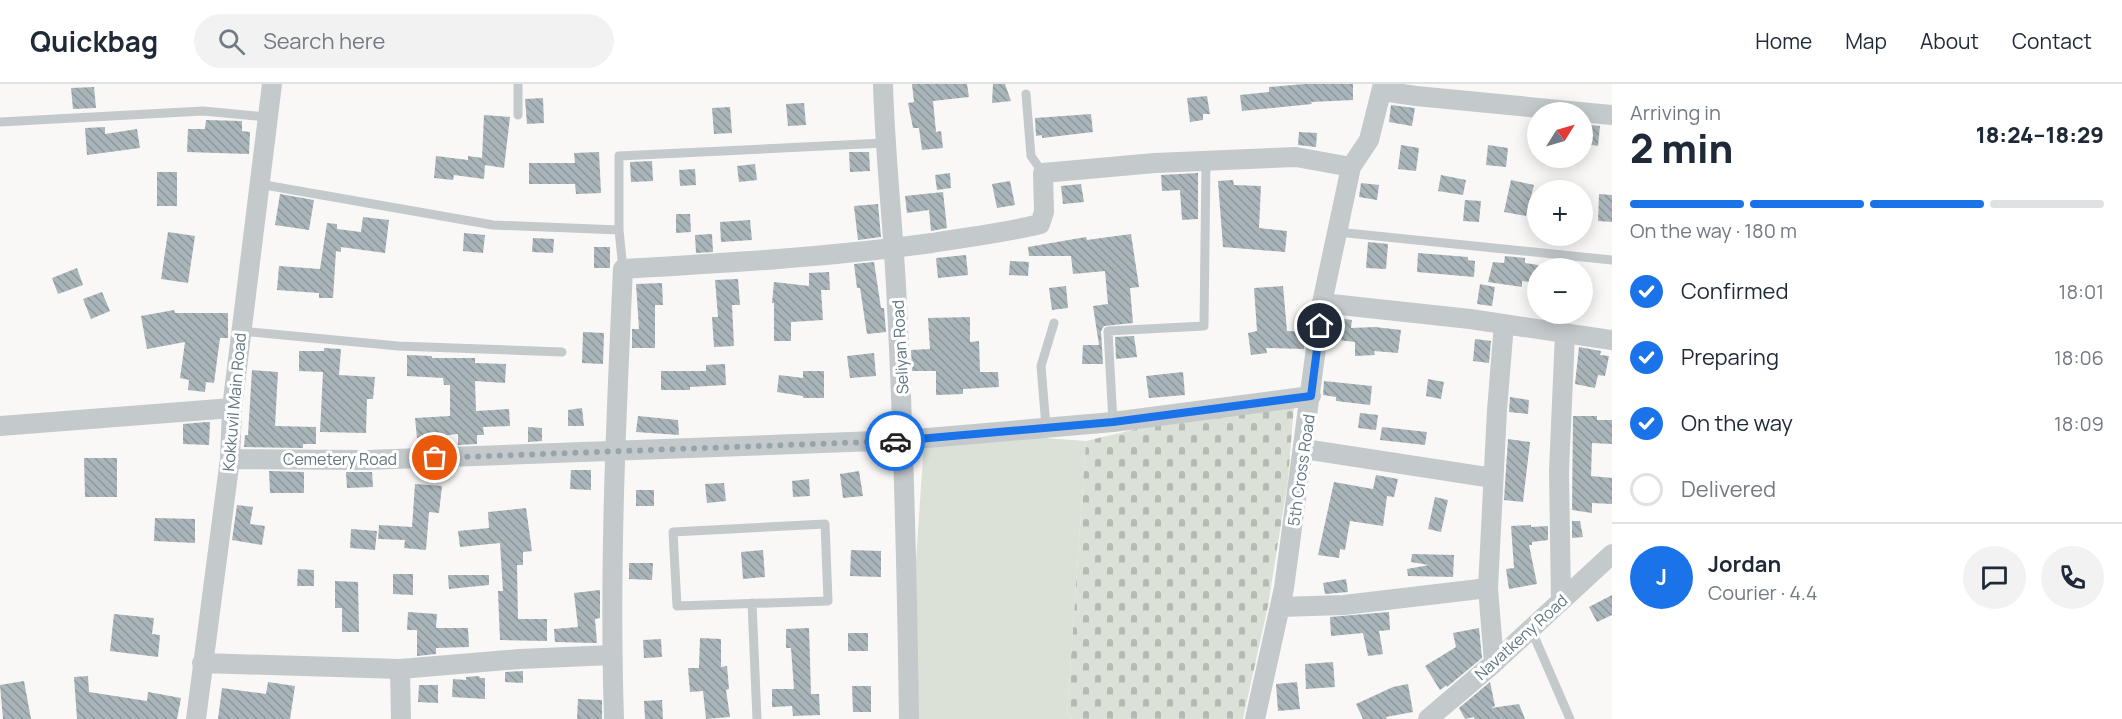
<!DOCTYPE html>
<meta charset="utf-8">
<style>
body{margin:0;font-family:Manrope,sans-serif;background:#f2f2f3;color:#1f2937;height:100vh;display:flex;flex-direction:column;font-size:22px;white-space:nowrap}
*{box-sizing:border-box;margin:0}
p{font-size:20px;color:#747a83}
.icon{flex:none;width:33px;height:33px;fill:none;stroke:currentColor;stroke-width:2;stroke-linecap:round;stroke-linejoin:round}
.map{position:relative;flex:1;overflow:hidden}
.panel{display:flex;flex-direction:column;background:#fff;width:510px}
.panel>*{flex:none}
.needle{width:39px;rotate:53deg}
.fabs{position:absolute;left:1527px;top:18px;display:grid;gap:12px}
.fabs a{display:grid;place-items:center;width:66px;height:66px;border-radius:50%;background:#fff;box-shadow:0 3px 15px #0003;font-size:30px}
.pin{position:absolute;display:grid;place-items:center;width:51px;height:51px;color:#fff;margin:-26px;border:3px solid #fff;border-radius:50%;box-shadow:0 2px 6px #0007}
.courier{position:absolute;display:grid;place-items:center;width:60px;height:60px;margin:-30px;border:4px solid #1a73e8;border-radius:50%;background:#fff;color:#222;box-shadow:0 2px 8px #0007}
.overview em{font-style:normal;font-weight:800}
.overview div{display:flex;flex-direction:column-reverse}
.overview{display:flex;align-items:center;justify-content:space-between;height:102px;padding:0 18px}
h1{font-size:39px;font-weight:800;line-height:45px}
.bar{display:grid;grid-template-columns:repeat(4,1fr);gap:9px 6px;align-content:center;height:72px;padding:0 18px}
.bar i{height:8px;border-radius:4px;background:#e0e1e3}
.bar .selected{background:#1a73e8}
.bar p{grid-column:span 4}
.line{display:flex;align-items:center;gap:15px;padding:0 18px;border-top:2px solid #e0e1e3}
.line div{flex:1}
.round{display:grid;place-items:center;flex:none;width:63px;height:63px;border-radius:32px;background:#f2f2f3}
ol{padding:0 18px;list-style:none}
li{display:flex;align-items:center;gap:18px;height:66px}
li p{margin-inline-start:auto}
li .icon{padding:6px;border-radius:50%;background:#1a73e8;color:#fff;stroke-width:4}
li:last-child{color:#747a83}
li i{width:33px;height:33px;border:3px solid #e0e1e3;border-radius:50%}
header{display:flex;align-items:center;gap:36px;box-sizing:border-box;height:84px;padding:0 30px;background:#fff;border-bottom:2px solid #e0e1e3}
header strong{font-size:28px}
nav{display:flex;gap:33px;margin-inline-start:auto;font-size:21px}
.search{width:420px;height:54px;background:#f2f2f3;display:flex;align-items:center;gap:15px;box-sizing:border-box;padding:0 21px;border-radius:33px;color:#747a83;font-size:22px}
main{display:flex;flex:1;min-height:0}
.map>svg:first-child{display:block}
.green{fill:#dbe1d7}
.cemetery{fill:url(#cemetery-stones)}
.building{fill:url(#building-back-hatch)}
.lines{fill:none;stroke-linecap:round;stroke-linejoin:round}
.service{stroke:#c4c9cc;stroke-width:9}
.minor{stroke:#c4c9cc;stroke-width:20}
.done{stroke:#98a4ab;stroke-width:6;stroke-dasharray:0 10.8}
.route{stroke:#1a73e8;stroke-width:8}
.labels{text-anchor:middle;stroke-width:6;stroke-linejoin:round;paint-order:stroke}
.street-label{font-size:16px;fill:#637782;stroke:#fff}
</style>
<header>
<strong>Quickbag</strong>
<div class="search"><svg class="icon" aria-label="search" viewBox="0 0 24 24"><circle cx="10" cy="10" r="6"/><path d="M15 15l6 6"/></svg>Search here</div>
<nav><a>Home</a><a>Map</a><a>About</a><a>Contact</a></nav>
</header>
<main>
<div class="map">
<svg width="1612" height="635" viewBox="0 0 1612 635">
<defs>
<pattern id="cemetery-stones" width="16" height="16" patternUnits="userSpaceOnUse" patternTransform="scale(1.5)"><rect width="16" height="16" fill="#dbe1d7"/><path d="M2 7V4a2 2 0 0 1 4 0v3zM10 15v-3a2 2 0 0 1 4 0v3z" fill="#b5bbb4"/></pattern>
<pattern id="building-back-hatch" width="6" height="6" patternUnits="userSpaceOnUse" patternTransform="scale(1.5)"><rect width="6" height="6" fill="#aab5b9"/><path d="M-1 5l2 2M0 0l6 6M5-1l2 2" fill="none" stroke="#8e989c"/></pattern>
</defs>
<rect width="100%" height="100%" fill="#f9f8f6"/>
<path class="green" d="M925 345 1086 357 1067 632 1072 635H907L906 620Z"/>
<path class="cemetery" d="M1294 321 1288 396 1268 522 1243 635H1072L1067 632 1086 357 1195 331Z"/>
<path class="building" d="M912 0H967L969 13 933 17 936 48 941 47 943 64 922 66 919 44H913L908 19 914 18Z
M993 0H1005L1011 17 992 19Z
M1304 0H1353V16L1311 18 1312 20 1242 27 1240 11 1269 8V3Z
M94 3 96 24 73 25 71 4Z
M1207 12 1210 30H1203V36L1190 38 1187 14Z
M543 14 544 39 527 40 525 15Z
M804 19 806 41 788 42 786 20Z
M1391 21 1415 24 1412 42 1389 38Z
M730 23 732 49 714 50 712 24Z
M1091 30 1093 48 1042 54V51L1036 52 1035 34Z
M484 31 510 33 504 84 485 81 484 95 454 91 453 96 434 94 436 72 468 76V72L482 74Z
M206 36 242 37V47L250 48 249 70 187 68 188 45H205Z
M1582 40 1600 42 1598 62 1582 59Z
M105 43V50L137 45 140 64 87 71 85 44Z
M1299 48 1317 49 1316 63 1298 61Z
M1401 61 1419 64 1416 87 1398 85Z
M1488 61 1508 64 1506 83 1486 81Z
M599 68 601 109 576 110 575 100H529V79H575L574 69Z
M849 68H869L870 87 850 88Z
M652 77 653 97 631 98 630 78Z
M755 80 757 96 739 98 737 82Z
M695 85 696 101 680 102 679 86Z
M157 88H177V122H157Z
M950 89 951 104 937 106 935 91Z
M1198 89V135L1182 136 1180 106 1162 107 1161 91Z
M1441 91 1466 96 1463 111 1438 107Z
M1233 96 1234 101 1261 102 1259 144 1287 147 1285 168 1223 163 1218 97Z
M1511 96 1534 101 1526 132 1504 128Z
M1010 97 1015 121 997 124 992 100Z
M1361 99 1379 101 1377 116 1359 113Z
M1081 100 1084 118 1063 120 1061 102Z
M943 108 947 144 931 147 929 126 907 129 905 112Z
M280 110 314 116 309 146 275 141Z
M1599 110 1612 111V138L1598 137Z
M1465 116 1481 117 1479 138 1463 137Z
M878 120 881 153 858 156 854 122Z
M676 130H690L691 148 676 149Z
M363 133 389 136 385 169 341 163V168L336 167 333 214H319V209L277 206 279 182 320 185 327 139 337 140V145L361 148Z
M750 136 752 156 721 158 720 138Z
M168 148 195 152 188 199 161 195Z
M464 149 485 151 483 169 463 167Z
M712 150 713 168 696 169 695 151Z
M1131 150 1139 203 1130 204 1133 239 1104 242 1101 247 1103 280H1082L1083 261H1099L1093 222 1108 220 1105 187 1073 190 1071 172H1029L1028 163 1086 153 1087 156Z
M533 154 554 155 553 169 532 168Z
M1368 158 1388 160 1386 185 1366 184Z
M594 163H610V184H594Z
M1418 169 1468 173V176L1475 177 1474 193 1417 188Z
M966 171 968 191 938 194 936 174Z
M1505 172 1525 174V179L1538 181V199L1522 197V203L1488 198 1493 178 1504 179Z
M1010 177 1029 178 1028 192 1009 191Z
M874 178 881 224H884L886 248 867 250 860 204H857L854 180Z
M77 184 83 201 58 210 52 194Z
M829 188 830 206H821L823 236 791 238V257H774V219H772L774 198 809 202V189Z
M738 195 740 221H732L734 262 714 263 712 233H718L715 196Z
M662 199 663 221H655V264H632V245H639L636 200Z
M1480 200 1495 203 1492 222 1477 220Z
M1066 202 1068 224 1052 226 1049 204Z
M1283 202 1287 247 1306 248 1304 265 1266 264 1267 269 1251 271 1248 249 1257 247 1254 204Z
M102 208 110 227 91 235 83 215Z
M174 226 175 229H228V254H220L214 299 206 298 205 308 188 306 189 296 180 294 185 258 147 265 141 232Z
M970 233V258L979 257 980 288H998L999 303 963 305V310L936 311V287H912L911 266 930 265 928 234Z
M1332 233 1352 236 1351 244 1375 243 1401 246 1398 269 1374 267 1375 271 1355 272V258L1329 255Z
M583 248 604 249 603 280 582 279Z
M1134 252 1137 273 1116 275 1115 253Z
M1475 255 1491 257 1489 279 1473 277Z
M1579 263 1601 267 1600 271 1609 272 1605 292 1598 291 1595 304 1575 300Z
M324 264 341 265 339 291 375 293 373 315H367L366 349 320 348 323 288 299 287V267H324Z
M874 269 876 292 850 294 847 272Z
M407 271 432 272V274H475V279L506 280 505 299 475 297 476 327 509 325 510 342 483 343 484 351H477V360L458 361V350L417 354 415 334 450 332V301H444L443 294 407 292Z
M725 280 726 301 690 303V306H661V287H706V281Z
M252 286 278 288 275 342 316 343V360H303V364L244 363 245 351H248Z
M803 287H824V314H803V312L777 308 779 291 803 294Z
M1183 288 1185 311 1149 314 1146 292Z
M1428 295 1444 298 1441 315 1426 312Z
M1324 297 1372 302 1370 321 1336 317V313L1323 311Z
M1510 313 1529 316 1528 330 1509 328Z
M582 324 584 342H568V326Z
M1360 329 1378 331 1376 346 1358 344Z
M638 332 678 336 679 351 636 348Z
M1573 332H1597V336H1612V360L1592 359 1591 392 1612 394V420L1592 419V429L1572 426Z
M207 338H210L209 361 183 360V340Z
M528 343 542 344V357L528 358Z
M1382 343 1427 348 1425 361 1380 356Z
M1508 355 1530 358 1523 418 1504 416Z
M84 374H117V413H85Z
M571 386H591V406L570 405Z
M269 387 304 388V409H270Z
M859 387 863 412 843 414 840 390Z
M346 388H372L373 403 347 404Z
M1376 391 1398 395 1394 413 1387 412 1383 442 1350 437 1345 466 1340 465 1339 474 1318 471 1334 398 1373 405Z
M809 395 810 412 793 413 792 397Z
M724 399 726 417 707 419 705 400Z
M415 400 442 402 439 429 429 428 426 466 404 464 405 456 378 455 379 441 412 443Z
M636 406H654V422H636Z
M1435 413 1448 416 1441 448 1428 445Z
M237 421 253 423 250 440 265 442 262 461 232 456Z
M526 424 532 467 523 468V481H517L518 535H547V557L500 556 498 507H503L500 459 460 463 458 447 489 444 488 428Z
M155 434 195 435V459L154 457Z
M1572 437H1580L1583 453 1572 454Z
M1531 441V443L1548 442V456L1532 458V461H1529L1537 500 1509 505 1506 485 1514 484 1511 442Z
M351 445 377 447 375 466 350 464Z
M763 466 765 493 743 495 741 468Z
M851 466 881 467V493L850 492Z
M1412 470 1454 471 1453 493 1408 492 1407 485 1429 481 1411 478Z
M629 479H653L652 496 629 495Z
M298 485 314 486V502H297Z
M393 490H413V511L393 510Z
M448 491H489V501L449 505Z
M1346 495 1348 508 1325 510 1323 499Z
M335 497 358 498 359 548H342V524H335Z
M600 506V534L595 535 597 559 555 558 554 545 578 543 574 509Z
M1612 511V531L1597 538 1589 523Z
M408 528 437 530 436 544H468L469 563 436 564V570L417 572V546H407Z
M1389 528 1390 546 1379 547 1383 570 1368 572 1363 549 1331 552 1330 533Z
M114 530 154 534 152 550 160 551 158 573 110 567Z
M809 544 811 610H819L820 631 793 632 792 622 772 623V605H794L791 564H786V545Z
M1479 544 1482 574 1447 603V601L1440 606 1425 582 1456 563 1453 549Z
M848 549H868V567H848Z
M700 554 721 555V583L727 582 729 605 726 606 730 633 706 635 703 607 690 608 688 584H699Z
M661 555 662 573 644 574 643 556Z
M1333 578 1335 603 1306 605 1305 580Z
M523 587V599L505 598V588Z
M88 592 89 608 147 617 148 608 181 614 177 635H77L74 593Z
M479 592 480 594H485V615L452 613 453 595 466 596V593Z
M24 597 31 635H3L0 601Z
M268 598 295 602 290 635H218L222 604 266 610Z
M1297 598 1300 625 1278 627 1276 600Z
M1490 598 1495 622 1491 624 1519 620 1525 635H1474V633L1465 635 1459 624Z
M1408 600 1413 628 1386 633 1387 635H1363L1356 620 1393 603Z
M419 601H438V619L418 618Z
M852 602H871V628H853Z
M578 615 602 616V635H577Z
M662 616 663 635H645L644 617Z"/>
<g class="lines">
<path class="service" d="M518 0V31
M1026 10 1031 72 1043 89
M0 38 203 27 267 33
M259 100 493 141 619 146
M1337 148 1612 176
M623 185 619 146V72L884 59
M241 247 398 262 562 268
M1113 338 1108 247 1204 242 1206 77
M1046 343 1041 282 1054 239
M825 440 828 517 677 522 673 448Z
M752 519 757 635
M1531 545 1570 635"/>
<path class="minor" d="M883 0C885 74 894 148 897 222 904 360 907 497 909 635
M1382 7 1416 12 1612 31
M1322 219 1470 235 1612 256
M0 342 232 324
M1304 365 1493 394
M230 375 367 376 904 356 1113 338 1311 312
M1561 517 1559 387 1565 249
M1281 523 1344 521 1488 504
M202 579 400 585 520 575 612 571
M1494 579 1488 504 1497 326 1504 240
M400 585 401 635
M196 635 230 375 232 324 272 0
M614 635C609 485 616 335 623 185 727 179 830 173 932 159 968 153 1004 149 1040 140L1044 128 1043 89 1155 79 1296 73 1351 83
M1255 635 1284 504 1322 219 1351 83 1369 56 1383 0
M1428 635 1494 579 1612 470"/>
</g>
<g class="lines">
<path class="done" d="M435 374 895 357"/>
<path class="route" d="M895 357 1113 338 1311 312 1320 242"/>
</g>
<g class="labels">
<g class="street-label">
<text transform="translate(900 263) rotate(-93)" y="6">Seliyan Road</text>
<text transform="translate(234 318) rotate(-85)" y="6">Kokkuvil Main Road</text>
<text x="340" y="381">Cemetery Road</text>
<text transform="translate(1301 386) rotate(-82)" y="6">5th Cross Road</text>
<text transform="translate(1521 553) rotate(-42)" y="6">Navatkeny Road</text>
</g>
</g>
</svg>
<div class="fabs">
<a><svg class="needle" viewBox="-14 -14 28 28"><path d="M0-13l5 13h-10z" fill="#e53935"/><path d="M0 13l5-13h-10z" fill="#747a83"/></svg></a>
<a>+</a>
<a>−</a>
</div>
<div class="pin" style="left:435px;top:374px;background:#ea580c"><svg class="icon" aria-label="bag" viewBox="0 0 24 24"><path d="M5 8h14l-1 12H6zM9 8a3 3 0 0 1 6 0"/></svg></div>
<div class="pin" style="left:1320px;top:242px;background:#1f2937"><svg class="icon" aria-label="home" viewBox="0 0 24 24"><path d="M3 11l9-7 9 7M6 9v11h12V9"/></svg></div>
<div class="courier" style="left:895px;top:357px"><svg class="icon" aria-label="car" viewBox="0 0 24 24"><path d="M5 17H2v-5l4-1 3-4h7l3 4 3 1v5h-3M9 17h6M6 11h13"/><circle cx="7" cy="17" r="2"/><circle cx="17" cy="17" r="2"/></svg></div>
</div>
<section class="panel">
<div class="overview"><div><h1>2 min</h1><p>Arriving in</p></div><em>18:24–18:29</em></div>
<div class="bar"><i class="selected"></i><i class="selected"></i><i class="selected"></i><i></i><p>On the way · 180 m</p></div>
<ol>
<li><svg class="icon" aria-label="check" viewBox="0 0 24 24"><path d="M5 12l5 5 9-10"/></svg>Confirmed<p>18:01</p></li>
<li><svg class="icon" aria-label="check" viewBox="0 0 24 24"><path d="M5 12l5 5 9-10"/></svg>Preparing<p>18:06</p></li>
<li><svg class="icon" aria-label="check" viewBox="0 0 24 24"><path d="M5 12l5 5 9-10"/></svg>On the way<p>18:09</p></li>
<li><i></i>Delivered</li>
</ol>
<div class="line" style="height:108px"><b class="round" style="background:#1a73e8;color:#fff">J</b><div><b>Jordan</b><p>Courier · 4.4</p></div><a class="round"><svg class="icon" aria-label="chat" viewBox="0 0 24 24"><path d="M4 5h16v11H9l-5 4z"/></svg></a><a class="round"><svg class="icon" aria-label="phone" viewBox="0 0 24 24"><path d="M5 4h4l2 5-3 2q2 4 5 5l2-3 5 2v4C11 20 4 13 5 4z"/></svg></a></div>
</section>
</main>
